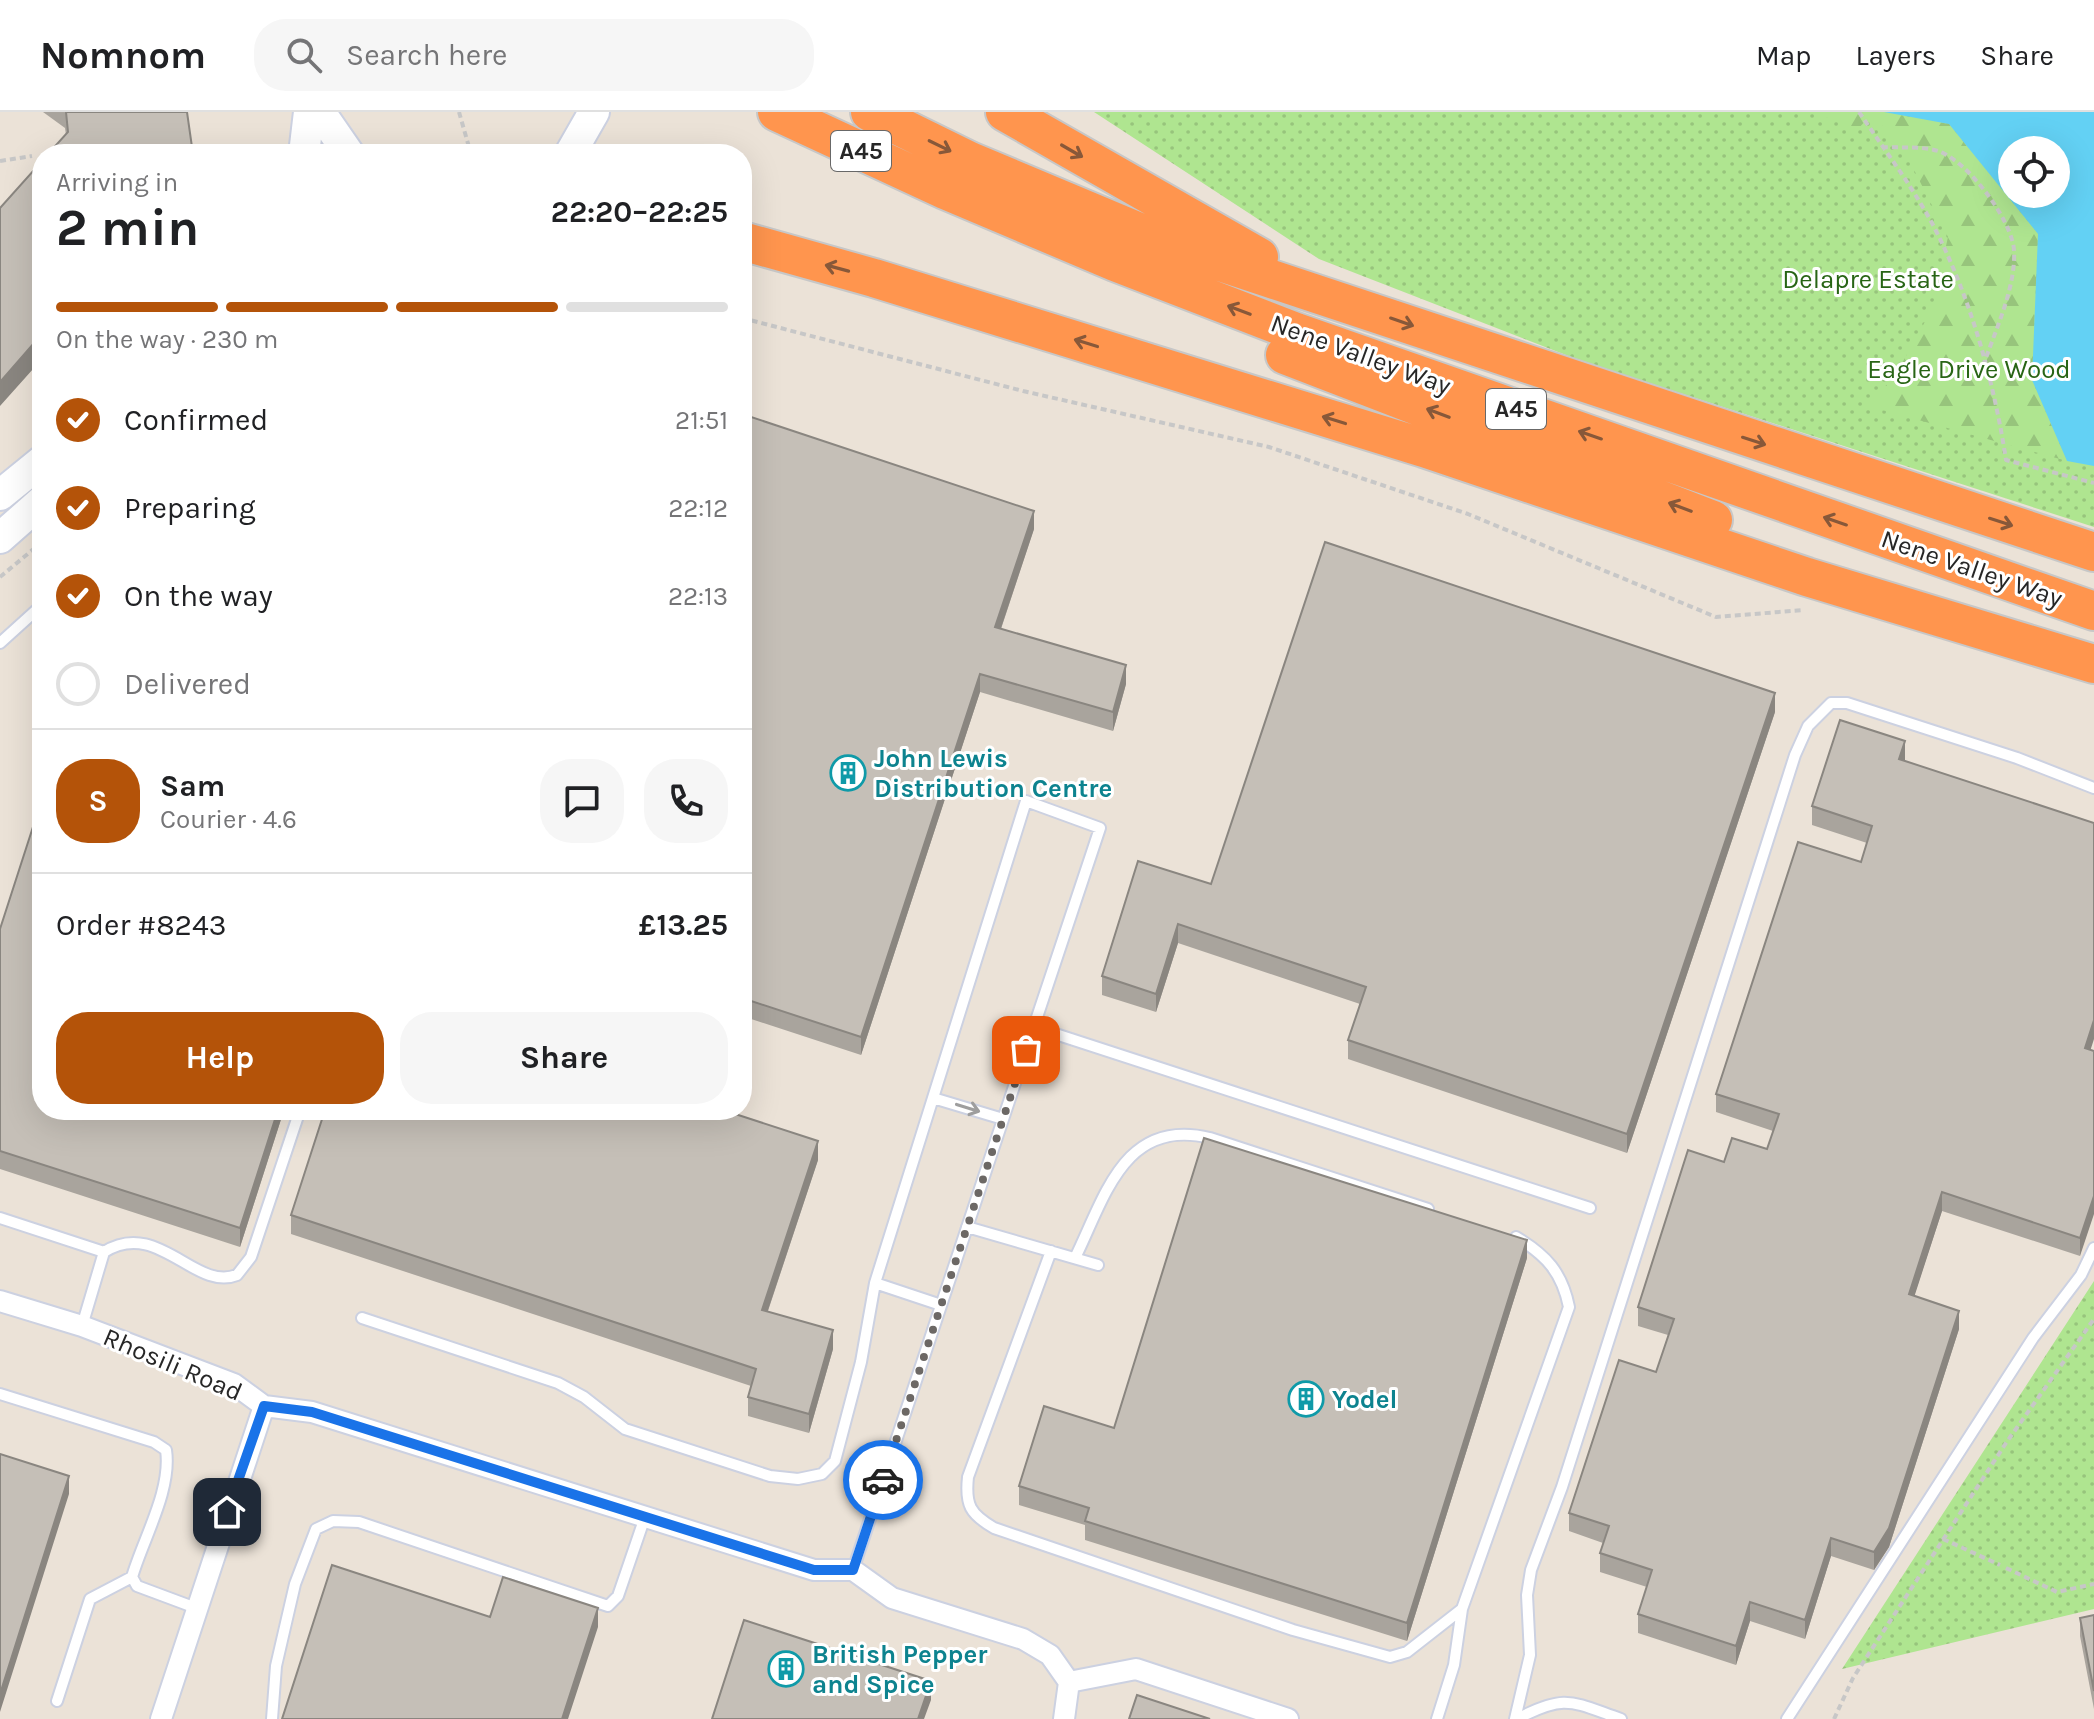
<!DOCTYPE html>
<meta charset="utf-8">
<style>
body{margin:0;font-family:Karla,sans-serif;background:#f6f6f6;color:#202124;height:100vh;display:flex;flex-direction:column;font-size:30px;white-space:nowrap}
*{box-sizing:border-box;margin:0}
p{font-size:26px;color:#757577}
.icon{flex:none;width:44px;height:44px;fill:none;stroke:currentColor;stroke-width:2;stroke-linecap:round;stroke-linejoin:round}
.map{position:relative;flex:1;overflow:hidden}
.drawer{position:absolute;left:32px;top:32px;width:720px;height:976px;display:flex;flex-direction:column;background:#fff;border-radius:32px;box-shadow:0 8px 32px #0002}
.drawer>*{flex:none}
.buttons{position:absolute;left:1998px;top:24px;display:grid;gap:16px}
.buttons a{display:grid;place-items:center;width:72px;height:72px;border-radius:50%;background:#fff;box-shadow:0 8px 32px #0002;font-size:40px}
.pin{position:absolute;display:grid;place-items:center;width:68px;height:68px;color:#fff;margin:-34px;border-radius:16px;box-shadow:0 4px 12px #0006}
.courier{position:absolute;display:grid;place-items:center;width:80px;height:80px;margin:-40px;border:6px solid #1a73e8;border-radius:50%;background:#fff;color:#222;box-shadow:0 2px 10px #0007}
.head em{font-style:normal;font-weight:700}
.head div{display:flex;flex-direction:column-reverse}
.head{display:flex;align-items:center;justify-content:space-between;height:136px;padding:0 24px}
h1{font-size:52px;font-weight:700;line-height:60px}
.bar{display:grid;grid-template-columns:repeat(4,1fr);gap:12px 8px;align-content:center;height:96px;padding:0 24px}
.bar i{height:10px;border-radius:6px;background:#e0e0e0}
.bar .current{background:#b45309}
.bar p{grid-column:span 4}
.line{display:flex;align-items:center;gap:20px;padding:0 24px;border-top:2px solid #e0e0e0}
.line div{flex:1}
.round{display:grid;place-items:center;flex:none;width:84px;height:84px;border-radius:32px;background:#f6f6f6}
ol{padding:0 24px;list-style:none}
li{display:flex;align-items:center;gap:24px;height:88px}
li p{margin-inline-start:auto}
li .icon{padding:8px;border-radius:50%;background:#b45309;color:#fff;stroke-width:4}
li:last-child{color:#757577}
li i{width:44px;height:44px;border:4px solid #e0e0e0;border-radius:50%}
.action{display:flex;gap:16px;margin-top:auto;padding:16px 24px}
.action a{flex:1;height:92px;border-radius:32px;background:#b45309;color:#fff;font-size:32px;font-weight:700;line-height:92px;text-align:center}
.action a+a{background:#f6f6f6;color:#202124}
header{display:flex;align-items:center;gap:48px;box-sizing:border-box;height:112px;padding:0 40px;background:#fff;border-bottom:2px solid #e0e0e0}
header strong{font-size:38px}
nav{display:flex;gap:44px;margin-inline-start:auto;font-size:28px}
.search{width:560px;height:72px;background:#f6f6f6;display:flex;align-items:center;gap:20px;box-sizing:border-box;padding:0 28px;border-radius:32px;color:#757577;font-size:30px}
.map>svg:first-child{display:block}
.green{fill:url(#green-dots);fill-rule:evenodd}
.forest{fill:url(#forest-firs)}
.water{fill:#63d1f4;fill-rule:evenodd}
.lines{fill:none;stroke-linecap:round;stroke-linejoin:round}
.lane-casing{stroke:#ccd1e1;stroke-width:14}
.street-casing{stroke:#ccd1e1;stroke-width:24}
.secondary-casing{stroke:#ccd1e1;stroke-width:34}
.highway-casing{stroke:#c7c7c7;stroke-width:42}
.path{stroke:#c7c7c7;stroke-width:4;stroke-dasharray:6 4;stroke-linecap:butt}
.lane{stroke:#fff;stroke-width:10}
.street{stroke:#fff;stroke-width:20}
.secondary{stroke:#fff;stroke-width:30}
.highway{stroke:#ff954e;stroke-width:38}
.wall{fill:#a9a49d}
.shaded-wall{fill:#8a8680}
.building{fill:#c5bfb7;stroke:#8a8680;stroke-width:2}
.oneway{stroke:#885839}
.oneway2{stroke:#9e9e9e}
.done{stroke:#6c6865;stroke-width:8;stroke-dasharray:0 14.4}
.route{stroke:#1a73e8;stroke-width:10}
.labels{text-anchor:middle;stroke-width:6;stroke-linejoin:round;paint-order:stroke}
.shield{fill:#fff;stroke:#686868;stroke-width:2}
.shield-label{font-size:24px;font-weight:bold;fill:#272727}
.park-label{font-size:26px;fill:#286515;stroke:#fff}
.street-label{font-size:26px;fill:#272727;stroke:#fff}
.culture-label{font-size:26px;font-weight:bold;fill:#0d838f;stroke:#fff;text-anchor:start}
</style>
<header>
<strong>Nomnom</strong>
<div class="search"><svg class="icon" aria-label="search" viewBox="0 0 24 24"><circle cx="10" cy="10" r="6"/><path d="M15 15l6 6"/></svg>Search here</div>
<nav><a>Map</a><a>Layers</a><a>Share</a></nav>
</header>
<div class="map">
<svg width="2094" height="1607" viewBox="0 0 2094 1607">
<defs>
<pattern id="green-dots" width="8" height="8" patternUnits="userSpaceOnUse" patternTransform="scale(2)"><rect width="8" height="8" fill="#afe590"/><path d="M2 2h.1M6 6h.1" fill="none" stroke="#97c47c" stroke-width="1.8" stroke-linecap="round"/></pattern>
<pattern id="forest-firs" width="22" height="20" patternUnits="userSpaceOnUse" patternTransform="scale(2)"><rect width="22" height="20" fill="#afe590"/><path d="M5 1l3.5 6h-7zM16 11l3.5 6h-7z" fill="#97c47c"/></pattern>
</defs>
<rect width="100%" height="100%" fill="#ebe2d7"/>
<path class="green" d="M1094 0H2094V415L1584 250 1319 147ZM2012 38H2056V82H2012Z
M2094 1169V1497L1842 1557Z"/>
<path class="forest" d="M1813 0H1884L1949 12 2038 122 2032 268 2067 349 1868 294 1896 262 1932 197 1948 125 1908 46 1882 13 1869 5 1857 18Z"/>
<path class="water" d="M1884 0H2094V354L2067 349 2032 268 2038 122 1949 12ZM2012 38H2056V82H2012Z"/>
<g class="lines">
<defs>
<path id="lane" d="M0 531 42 493
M1034 915 1590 1096
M933 986 1003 1007
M0 1106 104 1140
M967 1115 1098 1153
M1051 1139 968 1365C965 1393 970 1402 994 1416L1293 1518 1390 1545 1407 1540 1462 1497 1569 1195C1562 1160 1546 1143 1516 1125
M1075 1146C1105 1085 1124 1005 1210 1026L1428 1097
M362 1206 558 1271 584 1285 625 1317 770 1364 798 1367 822 1362 835 1349 861 1250 875 1171
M82 1214 104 1140C158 1106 195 1180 237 1163L251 1145 300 998
M0 1282 154 1330 166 1338C172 1378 143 1427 132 1465L137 1474 196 1496
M853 1458 1100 716 1026 689 875 1171 941 1193
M57 1589 90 1487 132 1465
M272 1607 276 1554 295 1472 316 1417 333 1409 359 1410 608 1494 618 1484 645 1405
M1437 1607 1454 1553 1462 1497
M1515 1607 1530 1543 1527 1483 1531 1458 1562 1375 1795 643 1808 614 1831 591H1847L2017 646 2094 676
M1517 1607C1566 1581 1572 1590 1621 1607
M1787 1607 2033 1226 2081 1163 2094 1136"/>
<path id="street" d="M0 1189 82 1214 234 1272 264 1294 312 1300 814 1458H853L892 1486 1023 1527 1050 1543 1069 1570 1136 1557 1288 1607
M161 1607 264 1294
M1064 1607 1069 1570"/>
<path id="secondary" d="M320 0 349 42
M304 42 309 0
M570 42 594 0
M0 383 42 349
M0 426 42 389"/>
<path id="highway" d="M777 0 945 78 1115 150 1296 220 2094 499
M870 0 970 49 1175 135 2094 440
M1005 0 1259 145
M742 129 874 166 1424 336 1807 465 2094 552
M1285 243 1713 408"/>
</defs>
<use href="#lane" class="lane-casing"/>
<use href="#street" class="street-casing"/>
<use href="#secondary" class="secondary-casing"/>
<use href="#highway" class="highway-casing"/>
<path class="path" d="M459 0 471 42
M1859 0C1884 37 1912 74 1933 113 1970 184 1994 269 2006 348L2094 371
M1882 35C1899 36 1922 34 1938 39 1967 48 2012 108 2014 138 2016 175 1996 217 1984 251
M0 49 32 44
M742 206 1023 279 1269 335 1468 402 1716 505 1804 498
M0 465 42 430
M1943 1427 2000 1453
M2006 1456 2057 1480 2094 1472
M1834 1607 1853 1566 2006 1331 2094 1207"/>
<use href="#lane" class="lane"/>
<use href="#street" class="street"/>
<use href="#secondary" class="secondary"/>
<use href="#highway" class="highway"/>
</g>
<path class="wall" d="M43 0H187L66 23 65 16Z
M742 302 1034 417 1001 517 1126 572 1113 619 980 580 861 943 742 904Z
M1775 600 1627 1041 1348 947V928L1360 892 1178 831 1156 900 1102 883V864L1211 772Z
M1904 649 2090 938 2080 1144 1942 1099 1914 1184 1959 1217 1889 1435 1874 1458 1831 1444 1805 1527 1750 1509 1736 1553 1638 1521V1502L1647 1475 1600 1460V1441L1603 1431 1569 1419V1401L1656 1260 1668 1223 1638 1214V1195L1724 1050 1767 1037 1773 1019 1716 1000V982L1861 750 1867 731 1812 713V694Z
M0 817 284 998 240 1135 0 1057Z
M818 1048 768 1199 833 1237 809 1321 748 1304V1285L751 1274 291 1122V1103Z
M1527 1146 1407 1529 1085 1428V1413L1019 1393V1374L1114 1316Z
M2094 1503V1597L2080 1524V1506Z"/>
<path class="shaded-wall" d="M42 222V247L0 294V270Z
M1034 399V417L995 534V515Z
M1126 553V572L1113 619V600Z
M980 562V580L861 943V925Z
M1775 581V600L1627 1041V1022Z
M1905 629V648L1899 666V647Z
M1178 812V831L1156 900V882Z
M2094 908V927L2085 955V936Z
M278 998H284L240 1135V1116Z
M818 1029V1048L762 1216V1198Z
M1942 1080V1099L1909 1201V1182Z
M2094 1084V1102L2080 1144V1126Z
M1527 1128V1146L1407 1529V1511Z
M1959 1199V1217L1889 1435 1874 1458V1440Z
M833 1218V1237L809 1321V1302Z
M69 1364V1382L0 1600V1582Z
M1831 1426V1444L1805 1527V1508Z
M1750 1490V1509L1736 1553V1534Z
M598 1496V1515L568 1607H562Z
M931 1569V1588L924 1607H918Z"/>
<path class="building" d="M66 0H187L193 42H48L68 20Z
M42 49V222L0 270V96Z
M742 302 1034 399 995 515 1126 553 1113 600 980 562 861 925 742 886Z
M1325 430 1775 581 1627 1022 1348 928 1366 875 1178 812 1156 882 1102 864 1138 749 1211 772Z
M1840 608 1905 629 1899 647 2094 711V908L2085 936 2094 939V1084L2080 1126 1942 1080 1909 1182 1959 1199 1889 1416 1874 1440 1831 1426 1805 1508 1750 1490 1736 1534 1638 1502 1652 1458 1600 1441 1609 1414 1569 1401 1619 1248 1656 1260 1674 1207 1638 1195 1688 1038 1724 1050 1732 1026 1767 1037 1779 1002 1716 982 1798 730 1861 750 1872 714 1812 694Z
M42 687V998H278L240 1116 0 1039V817Z
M325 998H723L818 1029 762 1198 833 1218 809 1302 748 1285 756 1257 291 1103Z
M1204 1026 1527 1128 1407 1511 1085 1409 1089 1396 1019 1374 1044 1294 1114 1316Z
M0 1342 69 1364 0 1582Z
M332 1453 490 1505 503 1465 598 1496 562 1607H282Z
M2094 1503V1579L2080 1506Z
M744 1508 931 1569 918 1607H712Z
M1137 1583 1210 1607H1129Z"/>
<defs><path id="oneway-shaft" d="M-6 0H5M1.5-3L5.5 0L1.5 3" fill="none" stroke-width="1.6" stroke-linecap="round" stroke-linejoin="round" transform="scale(2)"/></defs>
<g class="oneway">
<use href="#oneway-shaft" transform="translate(940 34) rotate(26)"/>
<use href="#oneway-shaft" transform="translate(1072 39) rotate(30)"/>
<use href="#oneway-shaft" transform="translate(837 156) rotate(-165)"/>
<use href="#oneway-shaft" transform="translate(1239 198) rotate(-159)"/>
<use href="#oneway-shaft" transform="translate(1402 210) rotate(19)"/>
<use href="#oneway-shaft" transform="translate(1086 231) rotate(-163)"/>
<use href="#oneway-shaft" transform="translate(1438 301) rotate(-159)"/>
<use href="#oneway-shaft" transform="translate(1334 308) rotate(-163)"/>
<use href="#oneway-shaft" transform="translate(1590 323) rotate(-161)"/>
<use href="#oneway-shaft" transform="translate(1754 329) rotate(18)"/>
<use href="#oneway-shaft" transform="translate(1680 395) rotate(-159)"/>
<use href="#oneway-shaft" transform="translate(1835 409) rotate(-161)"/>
<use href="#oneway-shaft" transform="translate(2001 410) rotate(18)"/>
</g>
<use class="oneway2" href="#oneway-shaft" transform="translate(968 996) rotate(17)"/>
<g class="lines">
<path class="done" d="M883 1368 1026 938"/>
<path class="route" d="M227 1400 264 1294 312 1300 814 1458H853L883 1368"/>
</g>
<defs>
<symbol id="building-ring" viewBox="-11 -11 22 22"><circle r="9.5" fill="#fff" stroke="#0f9aa8" stroke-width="1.5"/><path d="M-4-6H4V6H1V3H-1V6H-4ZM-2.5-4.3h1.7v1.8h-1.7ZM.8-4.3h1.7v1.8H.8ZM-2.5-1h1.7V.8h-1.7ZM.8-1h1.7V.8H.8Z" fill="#0f9aa8"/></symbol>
</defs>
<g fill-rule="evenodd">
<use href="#building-ring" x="828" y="641" width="40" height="40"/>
<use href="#building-ring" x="1286" y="1267" width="40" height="40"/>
<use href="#building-ring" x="766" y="1537" width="40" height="40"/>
</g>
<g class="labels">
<g class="shield">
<rect x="831" y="19" width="60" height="40" rx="6"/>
<rect x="1486" y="277" width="60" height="40" rx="6"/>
</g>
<g class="shield-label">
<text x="861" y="47">A45</text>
<text x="1516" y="305">A45</text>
</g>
<g class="park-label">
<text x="1868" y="176">Delapre Estate</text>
<text x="1969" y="266">Eagle Drive Wood</text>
</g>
<g class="street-label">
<text transform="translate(1361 242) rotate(20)" y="9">Nene Valley Way</text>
<text transform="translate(1972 456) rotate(19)" y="9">Nene Valley Way</text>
<text transform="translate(173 1252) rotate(23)" y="9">Rhosili Road</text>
</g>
<g class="culture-label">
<text x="874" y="655">John Lewis<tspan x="874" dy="30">Distribution Centre</tspan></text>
<text x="1332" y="1296">Yodel</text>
<text x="812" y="1551">British Pepper<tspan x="812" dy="30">and Spice</tspan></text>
</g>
</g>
</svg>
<div class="buttons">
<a><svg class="icon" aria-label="locate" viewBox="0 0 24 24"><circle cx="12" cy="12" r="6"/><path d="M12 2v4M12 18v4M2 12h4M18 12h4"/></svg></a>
</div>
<div class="pin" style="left:1026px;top:938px;background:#ea580c"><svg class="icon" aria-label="bag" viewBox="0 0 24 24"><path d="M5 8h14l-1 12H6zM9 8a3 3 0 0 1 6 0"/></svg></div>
<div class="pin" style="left:227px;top:1400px;background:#1f2937"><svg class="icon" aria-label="home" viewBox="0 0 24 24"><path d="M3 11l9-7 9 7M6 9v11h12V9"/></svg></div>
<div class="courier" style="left:883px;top:1368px"><svg class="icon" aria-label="car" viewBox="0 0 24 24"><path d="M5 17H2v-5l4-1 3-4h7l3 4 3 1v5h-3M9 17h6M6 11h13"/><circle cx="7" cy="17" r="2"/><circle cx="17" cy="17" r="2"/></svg></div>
<section class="drawer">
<div class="head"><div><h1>2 min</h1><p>Arriving in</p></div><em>22:20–22:25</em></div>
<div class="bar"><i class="current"></i><i class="current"></i><i class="current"></i><i></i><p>On the way · 230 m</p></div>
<ol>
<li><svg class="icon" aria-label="check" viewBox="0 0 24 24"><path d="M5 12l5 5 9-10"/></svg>Confirmed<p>21:51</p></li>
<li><svg class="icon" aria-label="check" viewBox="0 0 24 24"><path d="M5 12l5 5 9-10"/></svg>Preparing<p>22:12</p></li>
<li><svg class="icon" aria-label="check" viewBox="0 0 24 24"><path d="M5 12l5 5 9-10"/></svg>On the way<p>22:13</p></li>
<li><i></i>Delivered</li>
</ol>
<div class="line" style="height:144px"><b class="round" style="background:#b45309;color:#fff">S</b><div><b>Sam</b><p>Courier · 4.6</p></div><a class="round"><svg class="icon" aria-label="chat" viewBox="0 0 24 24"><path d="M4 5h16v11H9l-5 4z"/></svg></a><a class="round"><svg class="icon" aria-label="phone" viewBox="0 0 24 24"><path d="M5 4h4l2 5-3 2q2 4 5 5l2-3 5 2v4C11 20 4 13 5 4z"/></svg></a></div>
<div class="line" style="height:104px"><div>Order #8243</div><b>£13.25</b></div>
<div class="action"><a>Help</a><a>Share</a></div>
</section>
</div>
